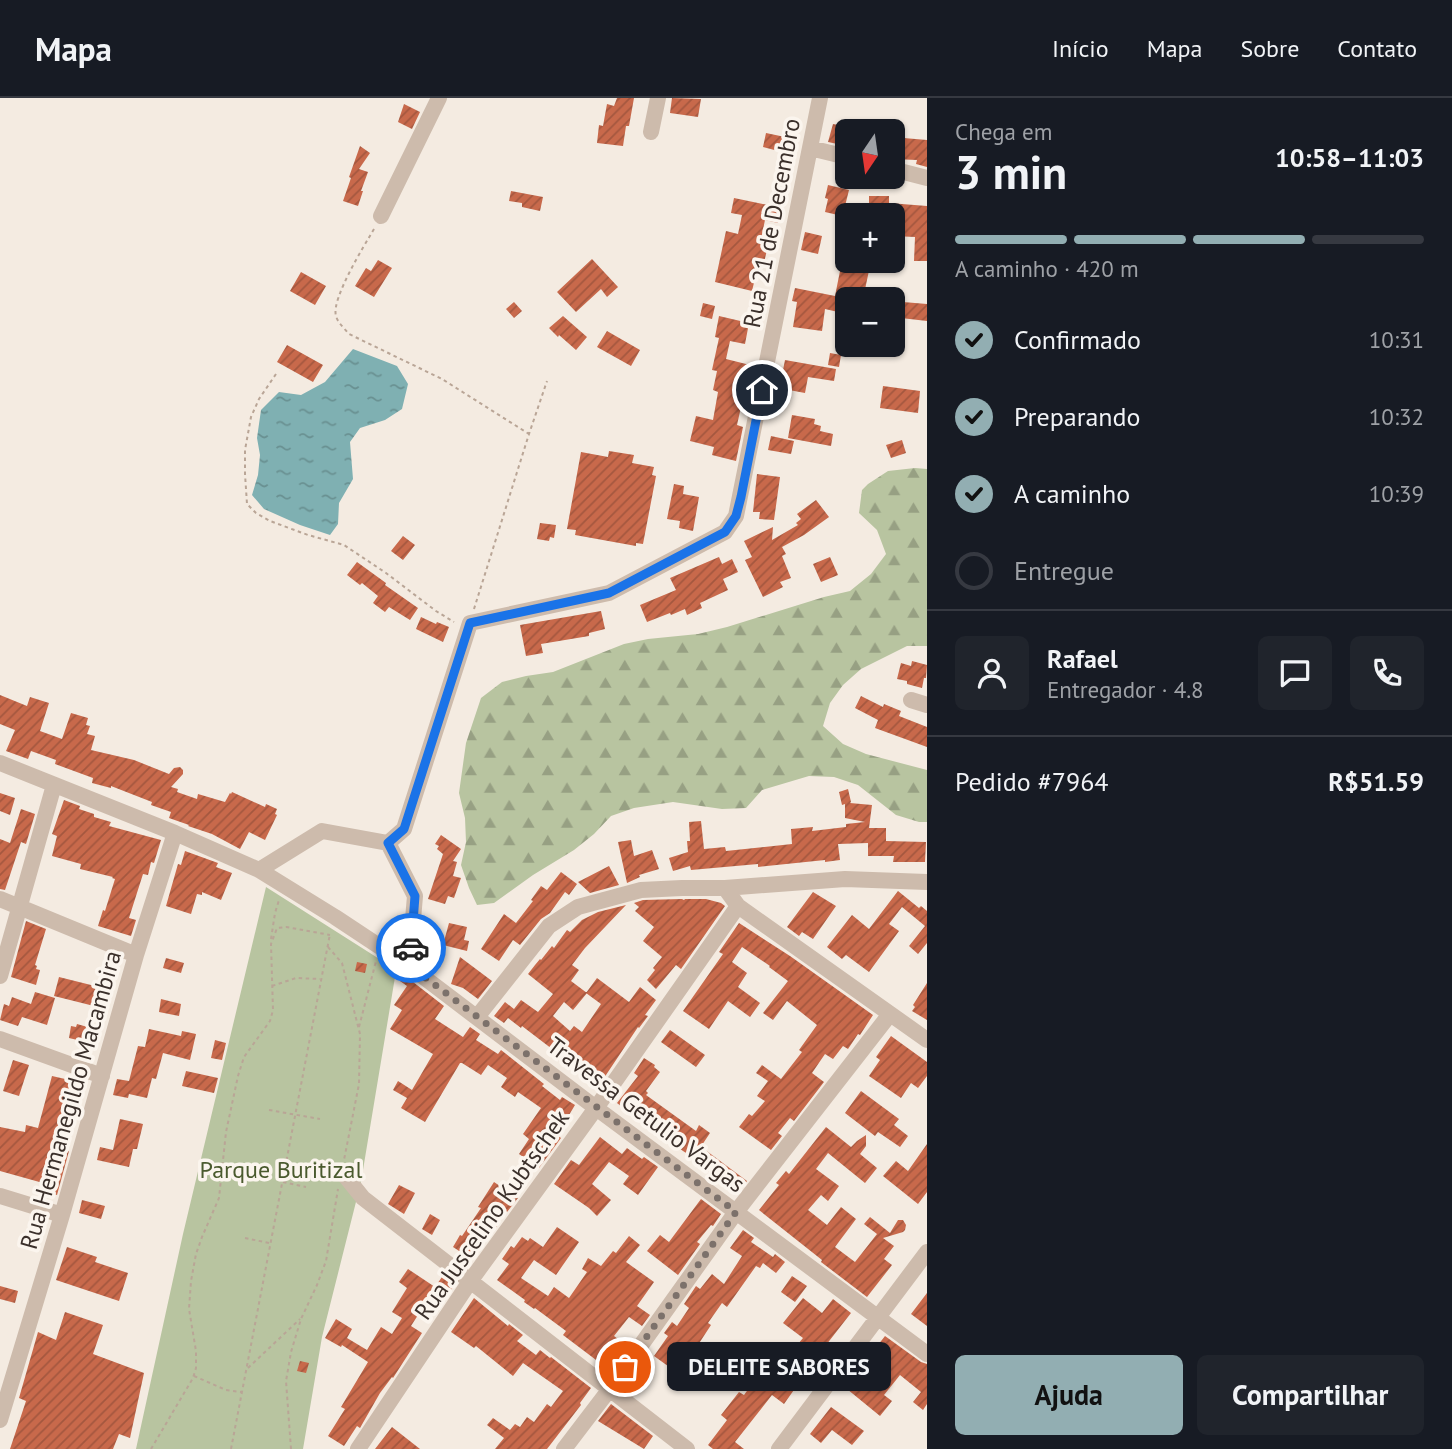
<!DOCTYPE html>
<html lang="pt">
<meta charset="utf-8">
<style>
body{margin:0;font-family:"PT Sans",sans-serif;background:#20242c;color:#f1f3f6;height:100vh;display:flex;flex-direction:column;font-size:26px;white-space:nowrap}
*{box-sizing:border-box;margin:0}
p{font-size:23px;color:#9ea1a6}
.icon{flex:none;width:38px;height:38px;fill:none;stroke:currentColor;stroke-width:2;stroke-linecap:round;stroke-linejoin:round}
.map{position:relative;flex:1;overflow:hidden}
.details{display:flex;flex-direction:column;background:#171b24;width:525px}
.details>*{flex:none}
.needle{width:46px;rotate:193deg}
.buttons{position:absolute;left:835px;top:21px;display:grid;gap:14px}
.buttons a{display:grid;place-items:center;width:70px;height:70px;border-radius:10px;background:#171b24;box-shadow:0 2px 5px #0004;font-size:35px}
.pin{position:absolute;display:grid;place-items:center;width:60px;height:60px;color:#fff;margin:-30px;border:4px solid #fff;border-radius:50%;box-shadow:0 2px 7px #0007}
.courier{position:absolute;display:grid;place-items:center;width:70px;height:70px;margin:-35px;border:5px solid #1a73e8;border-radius:50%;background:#fff;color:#222;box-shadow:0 2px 9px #0007}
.bubble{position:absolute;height:49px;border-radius:10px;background:#171b24;box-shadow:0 2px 5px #0004;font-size:23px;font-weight:600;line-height:49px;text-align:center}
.headline em{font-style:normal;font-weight:600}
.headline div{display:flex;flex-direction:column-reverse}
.headline{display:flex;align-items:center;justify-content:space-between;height:119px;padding:0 28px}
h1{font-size:46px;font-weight:600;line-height:52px}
.bar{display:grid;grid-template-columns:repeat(4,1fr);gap:10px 7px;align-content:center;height:84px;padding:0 28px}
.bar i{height:9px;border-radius:5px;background:#363941}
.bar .on{background:#92aeb2}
.bar p{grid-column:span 4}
.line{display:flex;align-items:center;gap:18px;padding:0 28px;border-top:2px solid #363941}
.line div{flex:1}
.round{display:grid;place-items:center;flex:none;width:74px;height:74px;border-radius:10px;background:#20242c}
ol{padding:0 28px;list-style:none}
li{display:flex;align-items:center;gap:21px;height:77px}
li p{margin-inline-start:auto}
li .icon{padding:7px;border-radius:50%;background:#92aeb2;color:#111;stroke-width:4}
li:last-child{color:#9ea1a6}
li i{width:38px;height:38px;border:4px solid #363941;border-radius:50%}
.primary-button{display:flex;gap:14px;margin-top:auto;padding:14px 28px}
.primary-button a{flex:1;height:80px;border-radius:10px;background:#92aeb2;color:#111;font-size:28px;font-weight:600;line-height:80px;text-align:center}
.primary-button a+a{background:#20242c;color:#f1f3f6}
header{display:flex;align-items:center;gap:42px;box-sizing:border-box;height:98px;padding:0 35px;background:#171b24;border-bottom:2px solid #363941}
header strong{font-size:33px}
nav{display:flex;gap:38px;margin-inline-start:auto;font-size:24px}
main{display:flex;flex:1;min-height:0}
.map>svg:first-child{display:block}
.green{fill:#b8c4a0}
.forest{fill:url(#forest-firs)}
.water{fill:url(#water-ripples)}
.building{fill:url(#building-hatch)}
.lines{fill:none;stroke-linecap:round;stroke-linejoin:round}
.path{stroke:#b9a596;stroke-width:2;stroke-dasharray:3.5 3.5;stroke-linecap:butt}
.minor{stroke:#cdbbac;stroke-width:16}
.done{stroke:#7c716b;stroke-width:7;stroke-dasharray:0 12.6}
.route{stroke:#1a73e8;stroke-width:9}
.labels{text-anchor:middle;stroke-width:7;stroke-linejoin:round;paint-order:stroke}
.street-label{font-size:24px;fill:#3b302b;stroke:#fbf5ee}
.park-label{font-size:24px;fill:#4a5a2e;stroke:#fbf5ee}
</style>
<header>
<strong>Mapa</strong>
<nav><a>Início</a><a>Mapa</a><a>Sobre</a><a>Contato</a></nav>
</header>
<main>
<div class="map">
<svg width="927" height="1351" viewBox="0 0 927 1351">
<defs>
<pattern id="forest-firs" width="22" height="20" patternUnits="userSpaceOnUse" patternTransform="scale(1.75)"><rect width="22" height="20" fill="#b8c4a0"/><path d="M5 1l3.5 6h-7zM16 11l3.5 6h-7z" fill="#97a083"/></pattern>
<pattern id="water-ripples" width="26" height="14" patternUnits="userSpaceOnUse" patternTransform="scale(1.75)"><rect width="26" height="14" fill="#7fb0b2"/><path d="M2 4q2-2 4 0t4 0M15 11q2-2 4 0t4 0" fill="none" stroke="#699091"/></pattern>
<pattern id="building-hatch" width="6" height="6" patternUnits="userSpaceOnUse" patternTransform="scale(1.75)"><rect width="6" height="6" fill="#c8694b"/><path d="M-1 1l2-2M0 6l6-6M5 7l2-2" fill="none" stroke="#a4573f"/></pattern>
</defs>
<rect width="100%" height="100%" fill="#f4ebe1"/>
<path class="green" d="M266 789 392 869 396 873 361 1084 322 1239 303 1351H136L183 1136Z"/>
<path class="forest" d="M915 370 927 371V548H907L861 571 843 587 830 605 823 628 843 646 866 656 927 672V724H919L896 717 858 687 834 679 809 678 762 692 746 710 722 711 673 704 634 710 611 718 594 736 574 752 533 777 494 805 477 807 469 790 461 767 466 744 465 720 459 695 466 645 481 600 502 584 526 578 553 574 624 546 648 541 698 536 727 529 824 499 850 493 871 476 886 456 877 432 859 415 862 392 868 386 888 373Z"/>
<path class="water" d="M353 251 397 268 408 286 402 311 385 322 360 330 350 344 353 381 339 405 338 426 330 437 300 427 264 411 252 397 258 377 260 357 257 340 261 312 279 294 301 297 325 284Z"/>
<path class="building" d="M617 0H634L629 28H626L623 48 597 45 599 27 603 28 607 6 614 8Z
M672 0 701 1 698 19 670 15Z
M404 6 420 14 412 31 398 24Z
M844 22 854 24 852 33H847V48L828 44 833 26 843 28Z
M766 35 785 39 782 54 763 49Z
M892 39 927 42V69L916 66 917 62 892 61Z
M360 48 370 55 359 71 368 74 361 93H363L358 108 343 103 351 80 349 79Z
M828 87 849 92 845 108 840 107 838 117 825 114 828 101 825 100Z
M511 93 543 99 540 113 522 109V105L509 103Z
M869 98H889V105L927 108V163H914L915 139 893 138 895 117H869Z
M734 100 782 110 778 125 765 122 761 141 769 143 763 169 758 168 752 193 715 184 726 133 738 136 742 117 731 115Z
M805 134 822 138 818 156 801 152Z
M592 161 618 189 607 199 601 191 576 214 557 194Z
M378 162 392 170 374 199 355 188 366 170 371 173Z
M842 163H871L863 201H847V216L825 211 822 233 793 229 797 204 792 203 795 190 835 198Z
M301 174 326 188 315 207 290 193Z
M514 204 522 213 514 220 506 211Z
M903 204 927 206V223L901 220Z
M703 205 715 208 712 221 700 218Z
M563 218 587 239 576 252 559 237 558 239 549 230Z
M719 218 749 225 745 246 730 243 726 261 754 268 750 286H752L749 301 743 300 737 327 743 329 736 363 712 357 714 349 690 343 696 318 713 322 718 294 713 292 717 273 712 272 719 240 715 239Z
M607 233 640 252 631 268 597 249Z
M287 247 323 267 313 284 277 264Z
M830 255 841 257 839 269 828 267Z
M785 262 836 271 834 283 808 279 805 295 789 292 788 297 772 293 775 275 782 277Z
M883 288 920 293 918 315 880 310Z
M792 317 815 321 814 326 821 328 820 333 833 336 831 348 788 340Z
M771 338 794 343 791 356 768 352Z
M902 342 906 355 891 360 886 347Z
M609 353 634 357 632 365 654 369 652 377 656 378 643 446 636 445V448L575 437 576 432 567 431 581 354 608 359Z
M757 376 780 379 774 422 759 421 760 414H753Z
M674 386 684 388 683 396 699 399 693 433 679 430 680 423 667 421Z
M816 402 829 419 804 437 782 449 786 456 782 458 791 480 780 484 783 489 763 499 745 462 752 459 744 443 773 429 772 442 798 427 796 425 801 421 797 416Z
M540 425 556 427 554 440 550 439 549 443 537 441Z
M403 438 415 447 403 462 391 453Z
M719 459 722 466 732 461 738 474 723 481 728 492 700 505 702 510 687 517 685 511 671 517 670 515 647 524 640 507 676 492 670 480Z
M830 459 838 477 821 484 813 466Z
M357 464 386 485 385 487 418 510 410 522 389 509 385 514 373 505 378 498 362 485 360 487 347 477Z
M601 513 605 531 589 535V538L541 546 543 555 526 558 520 527Z
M421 519 436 526 437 524 449 529 443 544 416 531Z
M912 563 927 567 926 580H924L922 590 907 586V583L897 581 901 565 911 568Z
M0 597 27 608 30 599 49 605 40 633 62 641 71 615 88 620 86 627 90 628 87 636 95 638 91 652 134 662 169 676 174 670 180 669 183 672V676L171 689 178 691 177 694 197 701 198 696 225 704 230 695 231 696 232 694 265 709 266 706 277 711 275 716 277 717 265 742 249 734 240 751 212 736 188 728 189 727 169 720 171 714 151 707 152 704 111 688V690L92 685 93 680 55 666 56 662 31 653 28 661 6 653 15 632 0 626Z
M861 598 883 609 884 606 901 613 899 618 927 629V649L875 630 878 622 855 610Z
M848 691 851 704 850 705 872 707 869 730H886V743L926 744 925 764H893L894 758H868V745L838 746 840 762 825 764V762L758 769V766L691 772 690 768 673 773 669 760 688 754 687 743H690L689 724 701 723 704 751 725 749 726 753 792 746 791 731 813 729 812 733 846 729V726L865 724 845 720V706L842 707 839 694Z
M0 695 15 700 10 717 0 713Z
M64 702 80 708 79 711 94 716V719L111 724 109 728 161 742 154 765 151 764 148 777 143 776 129 820 136 822 131 838 98 828 103 812 105 813 115 781 112 780 113 779 80 771 81 766 52 758 57 738 52 736Z
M21 711 35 716 26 746 21 744 5 792 0 791V741L10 745Z
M441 737 461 751 453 763 457 764 453 778 461 780 454 800 448 798 445 806 428 801 443 756 437 751 439 748 435 746Z
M631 742 634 758 652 752 659 771 639 777 640 779 627 785 618 744Z
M185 753 218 765 216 769 232 775 221 802 202 794V797L197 796 191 816 166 808 178 766 181 767Z
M609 768 619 787 590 795 578 784Z
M561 774 577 786 569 797 565 794 550 815 541 821 520 847 513 842 499 863 481 851 504 816 516 825 533 803 531 802 541 788 547 792Z
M898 793 919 810 921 808 927 813V845L918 856 909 848 925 828 902 809 889 826 899 833 869 874 846 857 842 861 827 849 852 817 869 831Z
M813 794 836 808 813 841 802 834 799 838 787 829Z
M682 801 684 802 685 801H706L721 805 725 808 681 871 676 867 656 891 647 882 655 872 653 870 662 859 643 843 654 829 635 813 639 809 634 805 643 802Z
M626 807 585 850 572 867 579 872 571 883 587 895 573 912 564 904 553 918 570 933 574 928 582 934 601 906 586 895 597 880 629 904 640 889 656 902 645 917 648 918 639 930 638 929 600 986 571 967 569 970 553 959 556 954 522 928 521 930 508 920 504 925 494 918 505 904 514 911 521 902 538 914 553 896 528 876 535 867 540 861 541 862 552 848 554 850 567 832 570 834 582 822 598 814Z
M26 823 46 831 35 867 37 868 36 871 40 872 36 887 11 879Z
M449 825 467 829 464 842 469 843 467 853 443 847Z
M739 825 790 858 873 917 860 937 858 936 848 951 843 948 833 961 825 956 812 975 824 984 794 1023 790 1020 778 1035 782 1038 771 1052 739 1029 749 1016 752 1018 765 1003 757 998 768 983 756 975 762 967 781 981 802 954 799 952 817 927 787 903 773 922 763 915 788 883 769 869 770 868 742 849 732 864 747 875 738 889 760 905 750 919 728 903 709 931 683 913 723 856 719 854Z
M460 859 492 883 478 901 463 890 451 886Z
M166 860 184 865 181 875 163 870Z
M357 864 367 866 365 875 355 873Z
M404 877 444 908 435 921 463 939 470 929 480 936 476 942 498 956 501 952 544 986 542 988 560 1002 562 999 575 1007 557 1037 561 1040 539 1070 519 1056 529 1041 523 1036 541 1010 518 994 515 999 501 989 507 980 488 967 481 977 462 965H460L425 1024 401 1010 407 1000 393 992 398 983 412 992 433 956 390 931 402 912 394 907 407 888 400 883Z
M59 879 99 889 94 908 54 898Z
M927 885V922L912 913 915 909 913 907Z
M35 894 55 900 47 927 22 919 18 928 0 922 4 906 9 908 12 899 31 906Z
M161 901 181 906 179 918 159 914Z
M77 926 98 932 94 946 69 940 71 928 76 929Z
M149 931 181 938 182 933 196 936 190 962 163 955 156 981 152 980 147 1000 129 996 128 1000 113 997 117 981 129 983 138 948 145 949Z
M670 932 705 957 696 969 661 944Z
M891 938 927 964V978L918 990 911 985 901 1000 869 978 880 962 876 959Z
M215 942 226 945 222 962 211 960Z
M644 960 655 967 654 969 660 974 646 993 648 995 646 997 696 1033 699 1027 710 1035 702 1047 705 1049 704 1051 747 1083 738 1095 706 1072 708 1069 683 1053 648 1026 646 1028 617 1005 638 978 634 975Z
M13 962 29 967 19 998 3 993Z
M186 973 218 980 214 995 182 988Z
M52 978 74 983 66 1014H69L60 1051 69 1053 57 1097 41 1093 43 1085 0 1073V1029L25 1034 26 1027 38 1030Z
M861 993 899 1021 894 1027 908 1038 900 1049 878 1034 875 1038 845 1015Z
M120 1021 143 1026 137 1051H133L129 1069 97 1062 100 1049 113 1052Z
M826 1029 851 1049 857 1043 866 1037V1048L860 1056 877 1070 865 1085 828 1055 816 1071 839 1088 828 1103 821 1097 808 1112 827 1127 841 1109 856 1121 835 1149 855 1164 877 1136 864 1126 870 1119 890 1135 898 1122H903L906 1127 905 1132 903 1134 883 1140 894 1148 884 1161 892 1167 867 1199 821 1164 822 1162 759 1112 779 1087 776 1085 786 1073 789 1076Z
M600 1039 622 1056 627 1050 642 1061 644 1059 658 1069 638 1097 623 1086 629 1078 609 1064 592 1086 611 1102 597 1118 589 1110 554 1086 571 1062 579 1067Z
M927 1046V1094L918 1106 883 1078 896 1063 908 1073Z
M494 1084 518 1100 507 1114 506 1113 495 1131 489 1127 477 1147 481 1150 473 1162 453 1149 460 1137 462 1138 481 1110 478 1109Z
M399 1087 415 1095 404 1116 388 1106Z
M701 1101 721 1116 713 1128 711 1127 697 1144 700 1146 678 1177 647 1153 660 1137 669 1144Z
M82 1102 105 1108 101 1121 79 1115Z
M430 1116 440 1122 432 1137 422 1131Z
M557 1129 579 1144 556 1177 534 1162 521 1180 548 1198 554 1189 569 1200 587 1174 582 1171 588 1160 601 1168 613 1153 616 1155 629 1138 640 1147 626 1164 654 1184 637 1208 650 1217 642 1228 629 1219 614 1238 626 1247 608 1271 563 1237 566 1233 535 1210 534 1211 524 1204 525 1202 497 1182 509 1166 502 1161 511 1148 514 1150 522 1139 528 1143 530 1140 543 1149Z
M743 1132 754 1140 751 1144 773 1159 775 1156 785 1164 776 1175 763 1165 760 1170 756 1168 727 1209 722 1205 708 1225 711 1227 679 1276 654 1258 668 1238 664 1235 672 1224 677 1228 689 1210 684 1206 696 1188 700 1191 712 1176 724 1186 742 1158 730 1150Z
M67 1149 97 1159 95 1164 128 1175 119 1203 56 1182Z
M408 1171 435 1189 444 1176 456 1185 436 1214 425 1206 411 1228 422 1235 393 1280 392 1279 380 1295 360 1330 357 1328 344 1348 328 1338 345 1311 341 1309 368 1264 342 1247 341 1249 325 1240 336 1221 352 1231 347 1240 367 1252 381 1229 392 1236 402 1220 392 1214 407 1190 399 1184Z
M792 1178 807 1188 795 1204 781 1194Z
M0 1188 18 1193 15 1205 0 1201Z
M927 1195V1228L911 1216Z
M474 1200 508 1228 509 1226 523 1237 517 1243 536 1257 540 1252 550 1260 551 1259 591 1290 580 1305 581 1307 547 1351H495L504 1340 487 1327 493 1320 510 1332 515 1326 520 1329 527 1319 534 1324 547 1306 551 1309 563 1293 523 1265 513 1278 476 1248 474 1250 451 1234Z
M803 1200 822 1215 833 1201 851 1215 812 1265 813 1266 795 1288 796 1289 784 1306 772 1297 735 1344 744 1351H713L708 1347 727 1322 721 1317 739 1294 744 1297 766 1267 775 1274 803 1240 783 1225Z
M65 1214 103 1227 93 1256 144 1275 130 1340 119 1336 113 1351H10L26 1303 19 1300 38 1234 56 1242Z
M885 1238 921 1264 927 1266V1306L923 1312 913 1304 921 1294 900 1277 884 1297 892 1303 880 1318 847 1291 861 1275 864 1277 884 1251 878 1247Z
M300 1263 309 1265 306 1275 297 1273Z
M611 1306 653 1338 644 1351 598 1323Z
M831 1309 864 1333 852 1347 832 1332 821 1345 810 1336Z
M392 1329 420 1351H375Z"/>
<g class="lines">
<path class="path" d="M374 131C364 148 331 201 336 218 338 225 344 230 349 236L442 281 529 336
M276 276 259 301 251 319 245 352V376L247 406 256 415 270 423 308 437 344 447 386 475 436 513 454 524
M474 511 529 336 547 283
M271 841 275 815 279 802
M328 849 342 865 360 936 359 986 344 1062
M272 888 296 880 320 881
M359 929 376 863
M269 1012 320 1021
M283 1084 306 1089
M245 1140 269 1145
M248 1270 300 1221
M194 1278 226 1292 241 1294
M151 1351 193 1280 196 1270V1253L189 1211 191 1183 196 1156 202 1139 219 1100 226 1034 238 978 244 959 270 923 273 912 271 846 277 830 286 829 330 837
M231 1351 330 836
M291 1351 286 1283 291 1254 301 1221 317 1187 326 1163 338 1091"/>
<path class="minor" d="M651 34 658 0
M810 50 847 59
M892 71 927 80
M381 118 439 0
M911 602 927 607
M0 665 175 735 259 772 335 819 409 868 596 1010 927 1256
M388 745 404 731 470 525 609 495 725 434 736 418 820 0
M259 772 322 733 388 745 415 798 409 868
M725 790 845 781 927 784
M0 801 136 857
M0 878 54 687
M477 919 549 828 578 809 641 792 682 790H725L738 808 927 942
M0 941 102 978
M342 1074 363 1100 687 1351
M0 1098 62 1117
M0 1322 62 1117 136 857 175 735
M358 1351 471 1182 596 1010 738 808
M564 1351 609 1292 736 1114 890 916
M779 1351 927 1154"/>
</g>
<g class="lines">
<path class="done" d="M411 850 410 868 736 1114 625 1269"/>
<path class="route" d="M411 850 415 798 388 745 404 731 470 525 609 495 725 434 736 418 741 399 762 292"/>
</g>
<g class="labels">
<g class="street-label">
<text transform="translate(772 125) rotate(-79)" y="8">Rua 21 de Decembro</text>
<text transform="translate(71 1002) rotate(-74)" y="8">Rua Hermanegildo Macambira</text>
<text transform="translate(646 1017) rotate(37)" y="8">Travessa Getulio Vargas</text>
<text transform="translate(492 1117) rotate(-55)" y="8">Rua Juscelino Kubtschek</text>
</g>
<g class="park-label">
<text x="281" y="1080">Parque Buritizal</text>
</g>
</g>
</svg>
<div class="buttons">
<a><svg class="needle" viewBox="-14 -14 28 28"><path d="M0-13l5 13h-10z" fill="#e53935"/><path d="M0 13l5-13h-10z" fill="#9ea1a6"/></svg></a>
<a>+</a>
<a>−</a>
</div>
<div class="pin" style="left:625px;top:1269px;background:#ea580c"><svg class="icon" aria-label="bag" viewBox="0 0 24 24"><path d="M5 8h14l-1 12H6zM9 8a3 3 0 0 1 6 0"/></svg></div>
<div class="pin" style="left:762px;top:292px;background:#1f2937"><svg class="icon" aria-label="home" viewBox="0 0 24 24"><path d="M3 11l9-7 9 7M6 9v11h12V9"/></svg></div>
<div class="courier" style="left:411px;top:850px"><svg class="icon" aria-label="car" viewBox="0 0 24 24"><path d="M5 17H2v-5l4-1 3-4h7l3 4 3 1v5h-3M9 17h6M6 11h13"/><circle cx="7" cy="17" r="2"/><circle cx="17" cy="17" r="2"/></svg></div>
<div class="bubble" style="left:667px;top:1244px;width:224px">DELEITE SABORES</div>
</div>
<section class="details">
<div class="headline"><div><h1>3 min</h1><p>Chega em</p></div><em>10:58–11:03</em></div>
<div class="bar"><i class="on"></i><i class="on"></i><i class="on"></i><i></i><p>A caminho · 420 m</p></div>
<ol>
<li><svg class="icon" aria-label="check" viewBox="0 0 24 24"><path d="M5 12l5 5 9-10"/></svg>Confirmado<p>10:31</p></li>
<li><svg class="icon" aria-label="check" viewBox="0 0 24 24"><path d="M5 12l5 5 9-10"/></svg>Preparando<p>10:32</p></li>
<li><svg class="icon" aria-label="check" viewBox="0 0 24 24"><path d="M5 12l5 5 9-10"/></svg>A caminho<p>10:39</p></li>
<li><i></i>Entregue</li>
</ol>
<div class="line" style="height:126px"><a class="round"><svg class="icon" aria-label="person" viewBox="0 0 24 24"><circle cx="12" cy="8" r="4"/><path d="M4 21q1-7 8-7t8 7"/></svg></a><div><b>Rafael</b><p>Entregador · 4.8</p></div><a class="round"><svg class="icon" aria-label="chat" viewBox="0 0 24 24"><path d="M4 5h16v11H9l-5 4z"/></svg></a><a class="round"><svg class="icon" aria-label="phone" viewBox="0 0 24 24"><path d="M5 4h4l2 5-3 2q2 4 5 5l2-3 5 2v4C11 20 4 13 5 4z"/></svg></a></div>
<div class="line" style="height:91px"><div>Pedido #7964</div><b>R$51.59</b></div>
<div class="primary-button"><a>Ajuda</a><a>Compartilhar</a></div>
</section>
</main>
